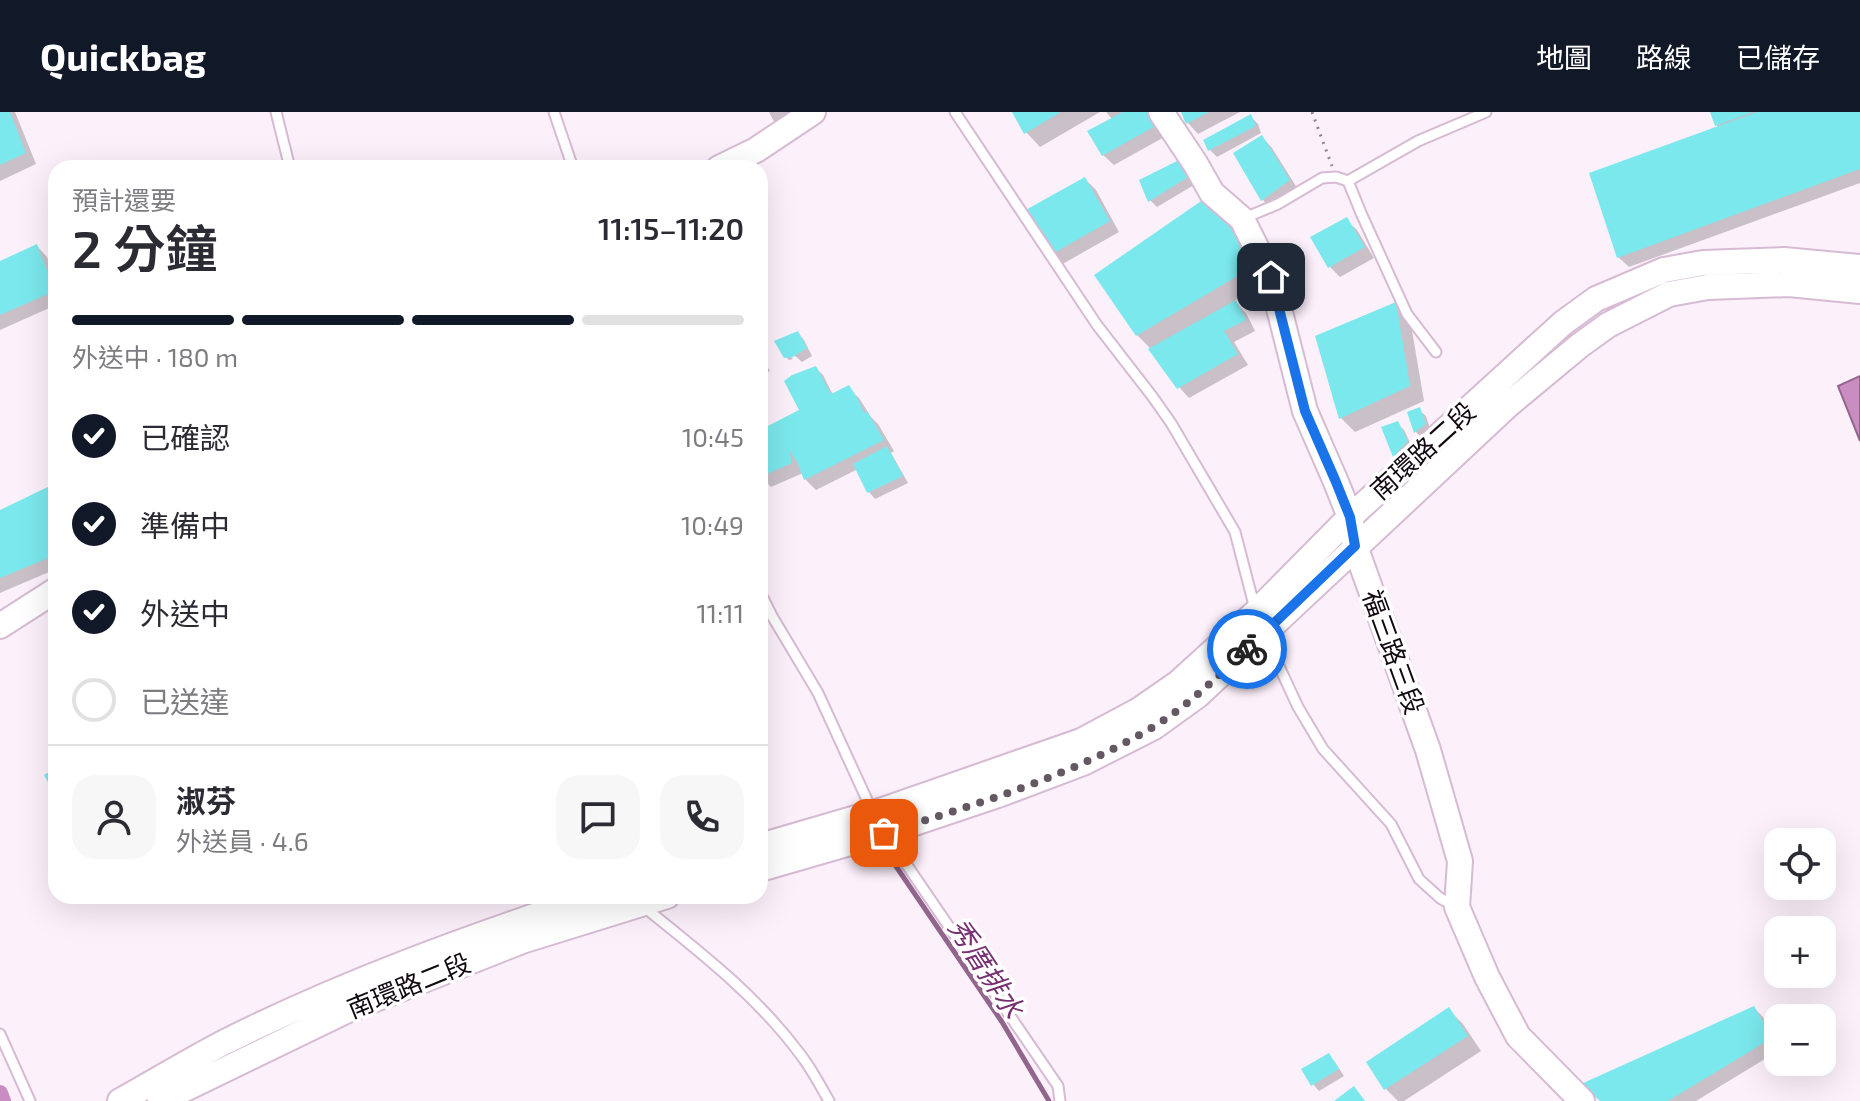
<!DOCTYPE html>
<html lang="zh-TW">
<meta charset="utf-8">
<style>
body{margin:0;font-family:"Exo 2","Noto Sans TC",sans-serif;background:#f7f7f7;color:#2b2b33;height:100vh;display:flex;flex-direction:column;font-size:30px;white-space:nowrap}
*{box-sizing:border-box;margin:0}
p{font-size:26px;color:#7c7c81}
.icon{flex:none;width:44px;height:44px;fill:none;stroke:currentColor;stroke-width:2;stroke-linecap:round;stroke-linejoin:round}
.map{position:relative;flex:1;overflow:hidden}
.sheet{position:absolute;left:48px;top:48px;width:720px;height:744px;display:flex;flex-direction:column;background:#fff;border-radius:24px;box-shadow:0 8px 32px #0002}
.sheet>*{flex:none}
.controls{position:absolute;left:1764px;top:716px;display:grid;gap:16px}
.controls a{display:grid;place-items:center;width:72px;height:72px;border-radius:16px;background:#fff;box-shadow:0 8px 32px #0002;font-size:40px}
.pin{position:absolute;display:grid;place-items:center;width:68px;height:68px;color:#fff;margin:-34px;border-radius:16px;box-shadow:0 4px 12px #0006}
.courier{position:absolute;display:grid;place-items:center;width:80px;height:80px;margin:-40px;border:6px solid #1a73e8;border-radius:50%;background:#fff;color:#222;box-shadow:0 2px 10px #0007}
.summary em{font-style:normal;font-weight:600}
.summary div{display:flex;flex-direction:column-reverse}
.summary{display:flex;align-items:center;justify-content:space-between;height:136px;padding:0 24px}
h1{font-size:52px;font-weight:600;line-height:60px}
.bar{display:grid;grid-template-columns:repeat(4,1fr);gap:12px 8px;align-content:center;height:96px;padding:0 24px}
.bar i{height:10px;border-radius:6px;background:#e1e1e2}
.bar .active{background:#111827}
.bar p{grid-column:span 4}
.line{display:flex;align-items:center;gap:20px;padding:0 24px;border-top:2px solid #e1e1e2}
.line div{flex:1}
.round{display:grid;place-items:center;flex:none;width:84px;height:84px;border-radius:24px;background:#f7f7f7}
ol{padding:0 24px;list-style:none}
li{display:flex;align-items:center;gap:24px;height:88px}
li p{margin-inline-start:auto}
li .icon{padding:8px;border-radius:50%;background:#111827;color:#fff;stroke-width:4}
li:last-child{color:#7c7c81}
li i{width:44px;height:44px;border:4px solid #e1e1e2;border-radius:50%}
header{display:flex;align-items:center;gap:48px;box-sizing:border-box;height:112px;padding:0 40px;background:#111827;color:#fff}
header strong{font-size:38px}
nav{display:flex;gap:44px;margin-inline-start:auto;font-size:28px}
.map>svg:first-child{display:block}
.water{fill:#c98dc2;stroke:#92658d;stroke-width:2}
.shadow{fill:#0003}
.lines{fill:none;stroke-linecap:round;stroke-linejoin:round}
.stream{stroke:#92658d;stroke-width:5}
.canal{stroke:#c98dc2;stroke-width:16}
.building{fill:#7be8ed}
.service-casing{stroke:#d7bad3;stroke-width:13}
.tertiary-casing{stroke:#d7bad3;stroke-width:28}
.path{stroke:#90858f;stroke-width:3;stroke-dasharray:2 6;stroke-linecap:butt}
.service{stroke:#fff;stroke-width:9}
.tertiary{stroke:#fff;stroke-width:24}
.done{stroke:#645963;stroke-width:8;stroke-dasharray:0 14.4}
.route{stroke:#1a73e8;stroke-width:10}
.labels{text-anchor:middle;stroke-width:7;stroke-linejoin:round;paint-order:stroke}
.street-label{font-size:26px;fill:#120811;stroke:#fff}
.water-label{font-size:28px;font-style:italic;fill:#773071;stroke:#fff}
</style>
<header>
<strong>Quickbag</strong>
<nav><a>地圖</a><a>路線</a><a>已儲存</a></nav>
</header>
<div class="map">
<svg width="1860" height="989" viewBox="0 0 1860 989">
<rect width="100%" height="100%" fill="#fcf0fa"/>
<path class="water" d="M1860 264V329L1838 274Z"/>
<path class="shadow" d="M0 0H15L36 52 0 69Z
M769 0H819L784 19 773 8Z
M1014 0H1100L1040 35 1026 20Z
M1106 0H1158L1168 23 1114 53 1103 43 1113 8Z
M1183 0H1240L1198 22 1188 11Z
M1712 0H1860V71L1629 155 1618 145 1718 16Z
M1251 5 1258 12 1261 21 1217 45 1210 38 1205 29Z
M1262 25 1272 36 1299 79 1273 99 1263 88 1235 42Z
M1178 50 1185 57 1194 73 1157 95 1150 88Z
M1085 67 1096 78 1119 120 1059 154 1048 143Z
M1221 102 1271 167 1234 189 1246 201 1255 219 1234 230 1248 253 1189 286 1179 275 1151 237 1137 223Z
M1346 108 1357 118 1374 146 1340 165 1330 155Z
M37 134 47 145 56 168V193L0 218V151Z
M1396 193 1410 207 1424 289 1355 320 1341 306Z
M798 221 804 228 812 244 802 250 794 243H789L793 247 789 248 786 245Z
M760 241 770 259 760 264Z
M816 256 823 263 833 283 848 276 859 286 871 305 878 312 894 339 891 341 908 371 875 387 869 380 858 357 816 378 805 367 803 361 771 375 761 365 760 320 802 299Z
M1419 298 1426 304 1431 320 1423 327 1416 320 1409 302Z
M1397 311 1404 318 1413 337 1401 350 1395 344 1384 316Z
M56 373V457L0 481V400Z
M1754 896 1765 907 1778 931V939L1696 989H1602Z
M1449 898 1463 912 1481 939 1404 989H1398L1386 977 1368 950Z
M1328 943 1335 950 1344 964 1319 979 1313 972Z"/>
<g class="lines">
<path class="stream" d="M889 744 1002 910 1049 989"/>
<path class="canal" d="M0 981 3 989"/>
</g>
<path class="building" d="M0 0H10L26 41 0 53Z
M1012 0H1061L1024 22Z
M1123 0H1153L1159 12 1102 44 1087 19Z
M1181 0H1209L1186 12Z
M1710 0H1753L1715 14Z
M1757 0H1860V57L1617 146 1589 61Z
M1251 2 1256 14 1208 39 1203 28Z
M1262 23 1290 68 1261 89 1233 41Z
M1179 48 1188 65 1148 90 1139 68Z
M1085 65 1110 109 1047 145 1022 100Z
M1207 85 1258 152 1136 224 1094 163Z
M1347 105 1365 135 1328 156 1310 125Z
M37 132 55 179 0 203V149Z
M1236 188 1246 208 1224 219 1238 242 1177 277 1148 237Z
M1396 190 1410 274 1339 307 1315 224Z
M798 219 807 236 793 245 784 246 774 229Z
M816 254 831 282 849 273 858 287 864 301 867 299 884 328 804 368 797 350 789 338 792 351 760 365V318L799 298 784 269 792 263Z
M1420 295 1426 312 1414 321 1407 300Z
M1398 309 1408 329 1393 345 1381 315Z
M887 334 903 364 867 381 853 352Z
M56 371V443L0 466V398Z
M56 656V685L44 663Z
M1754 894 1772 926 1668 989H1600L1581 972Z
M1449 895 1468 924 1384 978 1366 950Z
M1329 941 1339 957 1311 974 1301 957Z
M1354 974 1365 989H1334Z"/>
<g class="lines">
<defs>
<path id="service" d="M276 0 290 56
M554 0 573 56
M955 0 1097 213 1152 284 1171 311 1235 420 1255 497
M1348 69 1418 29 1486 0
M1242 107 1278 92 1322 66 1336 65 1348 69 1361 101 1407 202 1436 240
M760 480 772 504 818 581 873 701
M1264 522 1298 595 1323 637 1391 712 1419 767 1440 786 1454 794
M887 724 1058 974 1060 989
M644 795C700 840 757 884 800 942 811 956 820 973 829 989
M0 922 30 989"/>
<path id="tertiary" d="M1161 0 1195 51 1212 81 1242 107 1271 165 1305 299 1336 370 1350 405 1355 434 1428 638 1460 749 1457 795 1487 865 1518 924 1582 989
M719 56 756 38 813 0
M0 514 56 478
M760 734 880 699 1081 629 1139 598 1178 571 1256 500 1350 405 1563 211 1596 187 1664 158 1703 151 1784 148 1860 155
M760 757 888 720 998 683 1083 651 1154 615 1197 584 1508 293 1579 234 1608 213 1669 182 1708 175 1789 172 1860 179
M120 989C154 970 187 950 221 932 340 872 467 826 594 784
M160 989 350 897 522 829 667 784"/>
</defs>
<use href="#service" class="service-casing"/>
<use href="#tertiary" class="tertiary-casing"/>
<path class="path" d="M1312 0 1332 54"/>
<use href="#service" class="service"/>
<use href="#tertiary" class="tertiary"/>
</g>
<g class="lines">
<path class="done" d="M884 721C975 693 1071 664 1153 615 1188 594 1217 565 1247 537"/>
<path class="route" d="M1247 537 1355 434 1350 405 1336 370 1305 299 1271 165"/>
</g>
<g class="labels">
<g class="street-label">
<text transform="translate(1423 339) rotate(-42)" y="9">南環路二段</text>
<text transform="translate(1393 540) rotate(70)" y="9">福三路三段</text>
<text transform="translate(409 874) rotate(-22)" y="9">南環路二段</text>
</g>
<g class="water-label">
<text transform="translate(986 856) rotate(57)" y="10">秀厝排水</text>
</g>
</g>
</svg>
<div class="controls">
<a><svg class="icon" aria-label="locate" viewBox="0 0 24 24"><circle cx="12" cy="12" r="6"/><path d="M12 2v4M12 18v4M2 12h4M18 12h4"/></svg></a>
<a>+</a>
<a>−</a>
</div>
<div class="pin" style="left:884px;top:721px;background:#ea580c"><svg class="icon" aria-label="bag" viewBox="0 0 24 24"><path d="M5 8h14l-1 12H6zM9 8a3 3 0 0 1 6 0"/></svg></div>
<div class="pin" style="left:1271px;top:165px;background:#1f2937"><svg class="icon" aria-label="home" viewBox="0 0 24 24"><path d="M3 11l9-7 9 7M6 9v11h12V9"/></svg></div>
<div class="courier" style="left:1247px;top:537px"><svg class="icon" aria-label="bike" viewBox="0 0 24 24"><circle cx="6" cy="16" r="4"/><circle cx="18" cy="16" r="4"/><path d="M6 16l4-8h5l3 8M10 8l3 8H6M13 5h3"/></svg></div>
<section class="sheet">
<div class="summary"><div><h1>2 分鐘</h1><p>預計還要</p></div><em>11:15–11:20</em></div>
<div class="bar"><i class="active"></i><i class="active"></i><i class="active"></i><i></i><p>外送中 · 180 m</p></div>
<ol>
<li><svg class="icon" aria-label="check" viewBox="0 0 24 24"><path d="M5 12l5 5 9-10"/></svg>已確認<p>10:45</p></li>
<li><svg class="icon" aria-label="check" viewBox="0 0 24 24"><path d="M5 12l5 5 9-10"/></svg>準備中<p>10:49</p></li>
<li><svg class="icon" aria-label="check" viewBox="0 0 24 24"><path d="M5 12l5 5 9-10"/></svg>外送中<p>11:11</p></li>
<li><i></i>已送達</li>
</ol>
<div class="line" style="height:144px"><a class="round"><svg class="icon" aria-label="person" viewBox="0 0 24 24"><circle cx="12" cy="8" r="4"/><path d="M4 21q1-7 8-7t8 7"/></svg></a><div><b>淑芬</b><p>外送員 · 4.6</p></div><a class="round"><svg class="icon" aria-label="chat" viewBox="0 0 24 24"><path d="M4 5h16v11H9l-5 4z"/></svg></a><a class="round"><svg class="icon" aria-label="phone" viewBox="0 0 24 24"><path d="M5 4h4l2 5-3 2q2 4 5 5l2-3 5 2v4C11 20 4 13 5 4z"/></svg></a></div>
</section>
</div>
